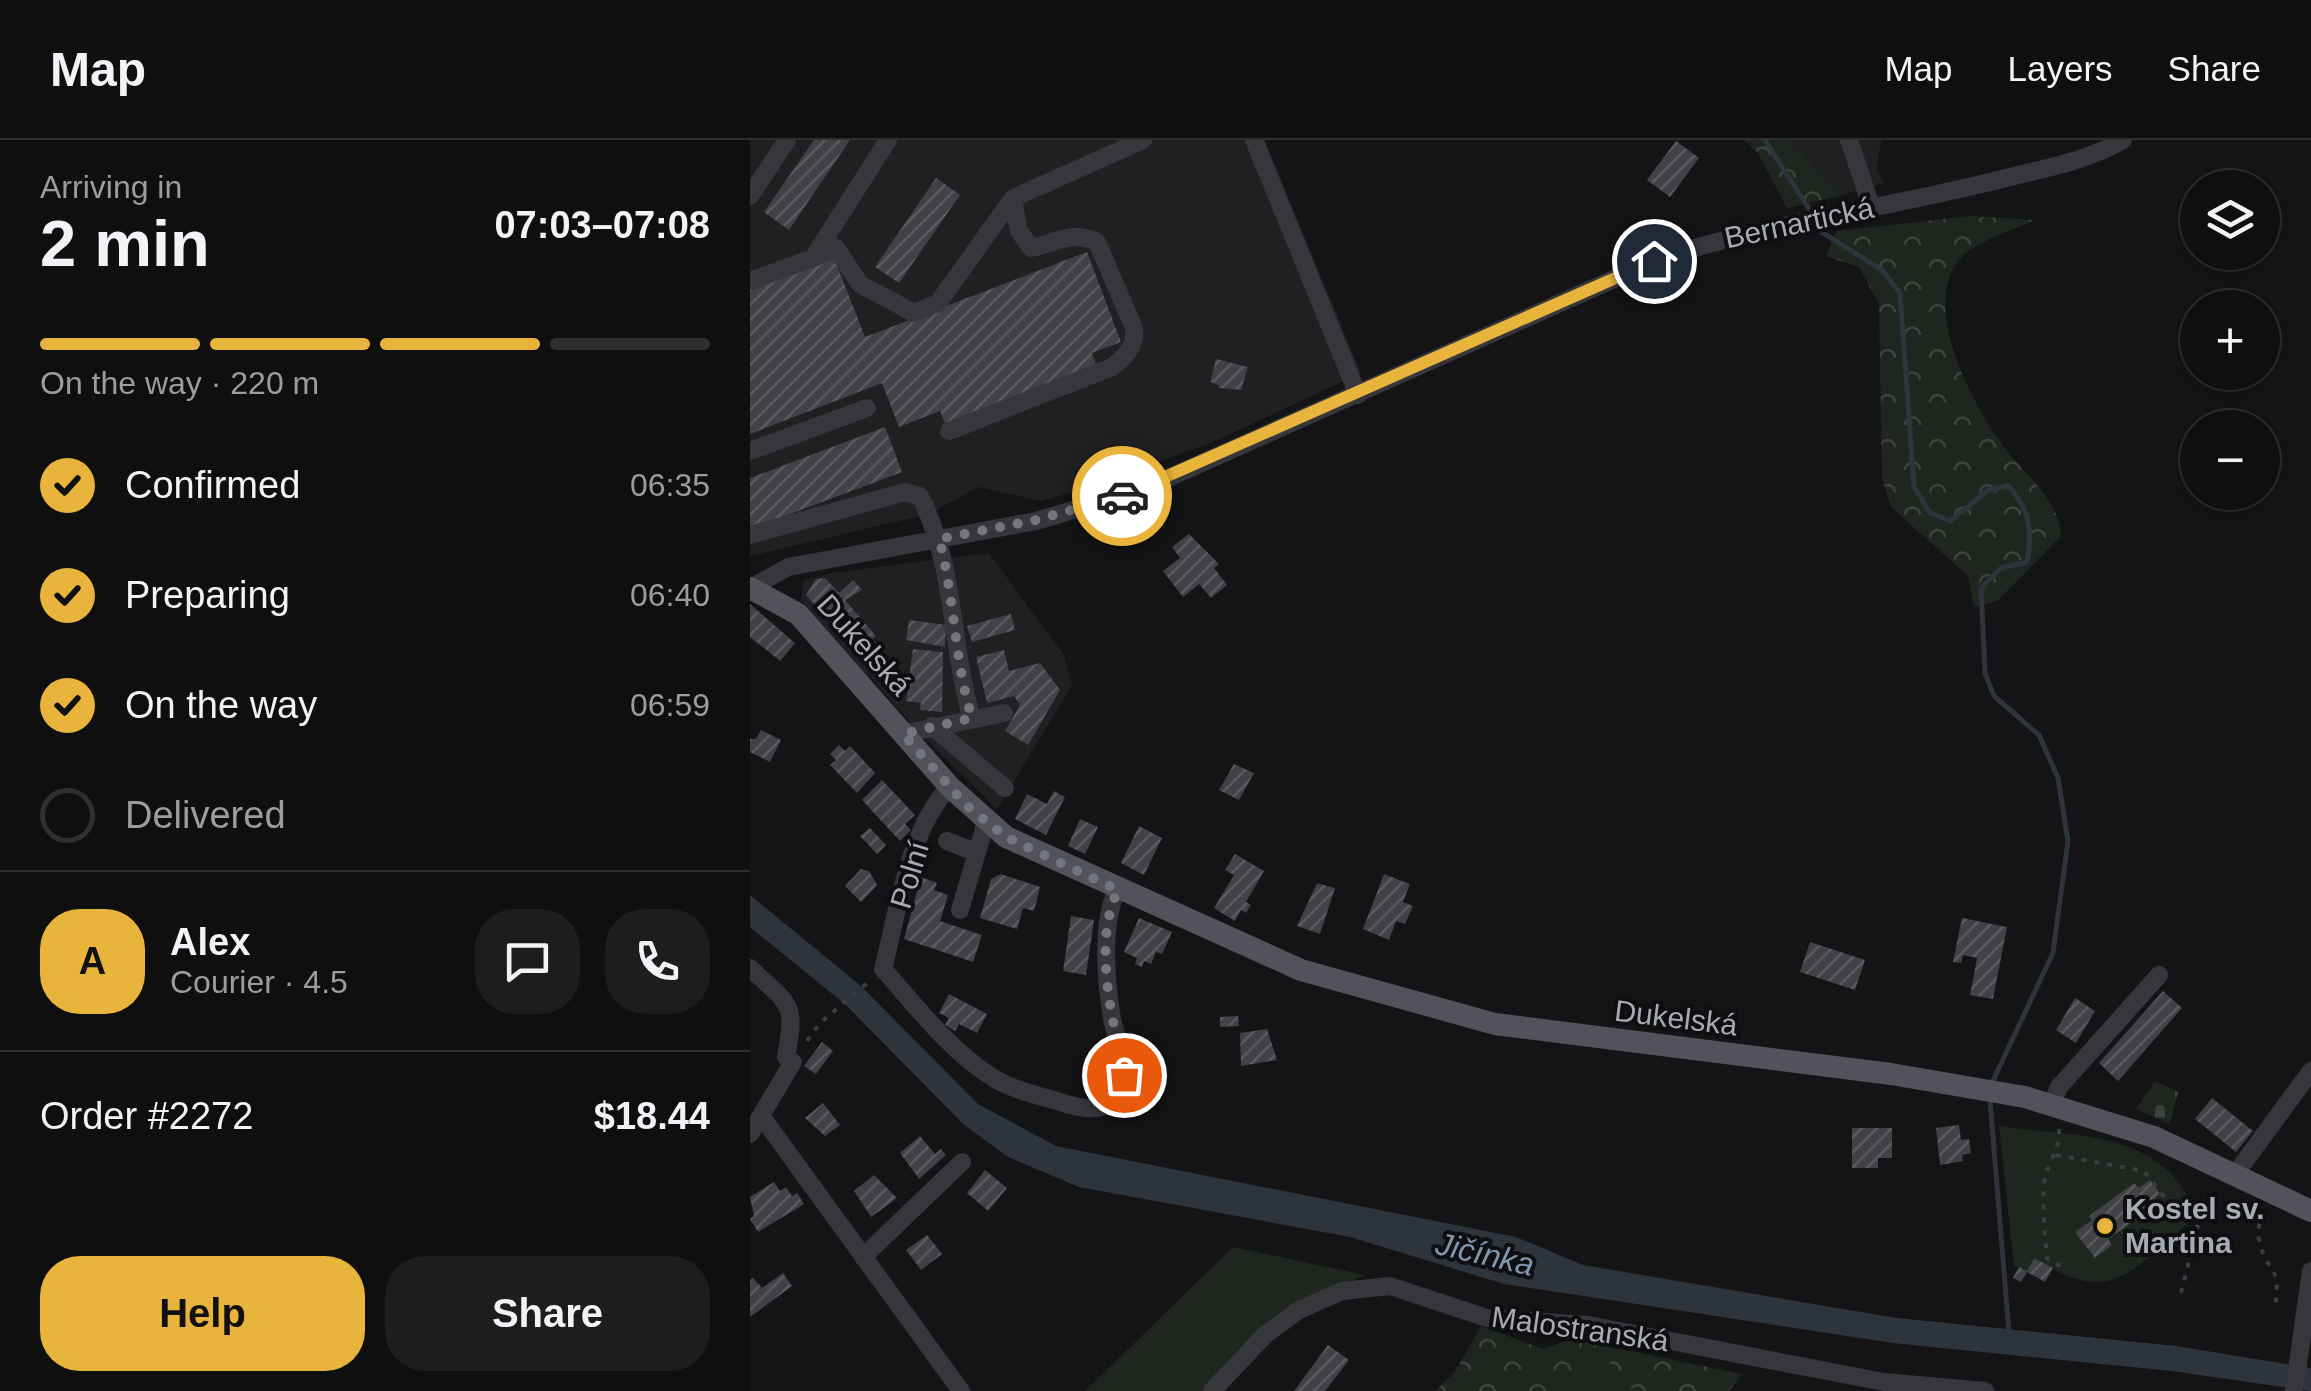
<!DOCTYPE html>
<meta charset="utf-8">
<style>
body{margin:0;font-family:Helvetica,sans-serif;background:#1d1d1e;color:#f1f3f6;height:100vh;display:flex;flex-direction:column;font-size:38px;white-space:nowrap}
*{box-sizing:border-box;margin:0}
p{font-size:32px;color:#9b9c9f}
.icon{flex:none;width:55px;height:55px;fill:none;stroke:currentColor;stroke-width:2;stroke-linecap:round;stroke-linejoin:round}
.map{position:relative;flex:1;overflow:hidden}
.side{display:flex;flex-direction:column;background:#0f0f10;width:750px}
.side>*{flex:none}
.buttons{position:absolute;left:1430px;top:30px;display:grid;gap:20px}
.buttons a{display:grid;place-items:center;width:100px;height:100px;border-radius:50%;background:#0f0f10;box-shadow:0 2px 8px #0004,0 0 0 2px #2f2f30;font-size:50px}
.pin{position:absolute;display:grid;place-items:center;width:85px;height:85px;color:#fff;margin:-42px;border:5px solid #fff;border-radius:50%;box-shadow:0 2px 10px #0007}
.courier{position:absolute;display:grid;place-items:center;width:100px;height:100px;margin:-50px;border:8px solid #e8b43b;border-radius:50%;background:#fff;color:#222;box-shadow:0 2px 12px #0007}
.headline em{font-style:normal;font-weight:800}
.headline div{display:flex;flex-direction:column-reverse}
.headline{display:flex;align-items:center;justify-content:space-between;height:170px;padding:0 40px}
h1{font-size:65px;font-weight:800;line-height:75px}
.bar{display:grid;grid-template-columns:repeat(4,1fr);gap:15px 10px;align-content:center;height:120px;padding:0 40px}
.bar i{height:12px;border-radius:8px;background:#2f2f30}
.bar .current{background:#e8b43b}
.bar p{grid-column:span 4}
.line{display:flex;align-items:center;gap:25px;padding:0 40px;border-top:2px solid #2f2f30}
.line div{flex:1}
.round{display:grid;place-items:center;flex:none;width:105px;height:105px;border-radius:40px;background:#1d1d1e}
ol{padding:0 40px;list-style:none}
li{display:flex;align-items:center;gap:30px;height:110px}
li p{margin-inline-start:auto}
li .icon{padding:10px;border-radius:50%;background:#e8b43b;color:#111;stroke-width:4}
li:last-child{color:#9b9c9f}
li i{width:55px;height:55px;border:5px solid #2f2f30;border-radius:50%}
.button{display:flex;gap:20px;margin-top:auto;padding:20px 40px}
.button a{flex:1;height:115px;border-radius:40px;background:#e8b43b;color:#111;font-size:40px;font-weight:800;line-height:115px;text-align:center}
.button a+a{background:#1d1d1e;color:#f1f3f6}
header{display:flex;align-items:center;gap:60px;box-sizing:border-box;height:140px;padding:0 50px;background:#0f0f10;border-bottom:2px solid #2f2f30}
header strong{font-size:48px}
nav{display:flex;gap:55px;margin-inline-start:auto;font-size:35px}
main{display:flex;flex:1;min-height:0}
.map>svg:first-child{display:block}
.built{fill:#202023}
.grass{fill:#1f2620}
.forest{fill:url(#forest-crowns)}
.cemetery{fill:url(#cemetery-stones)}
.water{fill:#2d343b}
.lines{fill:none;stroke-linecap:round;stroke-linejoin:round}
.stream{stroke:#2d343b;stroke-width:5}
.building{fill:url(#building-hatch)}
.path{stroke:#3c3d42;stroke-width:4;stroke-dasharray:5 8;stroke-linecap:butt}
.minor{stroke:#36363b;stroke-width:18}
.major{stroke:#52535a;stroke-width:22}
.done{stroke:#74767d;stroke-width:10;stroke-dasharray:0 18}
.route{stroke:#e8b43b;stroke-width:12}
.poi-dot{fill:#e8b43b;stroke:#0f0f11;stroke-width:4}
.labels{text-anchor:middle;stroke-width:8;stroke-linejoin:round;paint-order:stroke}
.street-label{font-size:30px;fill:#a7abb5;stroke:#0f0f11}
.poi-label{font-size:30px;font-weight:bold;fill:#a7abb5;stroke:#0f0f11;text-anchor:start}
.water-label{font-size:32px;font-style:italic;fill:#7f97af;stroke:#0f0f11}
</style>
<header>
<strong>Map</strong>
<nav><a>Map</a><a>Layers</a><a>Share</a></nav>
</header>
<main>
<section class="side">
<div class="headline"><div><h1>2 min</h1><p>Arriving in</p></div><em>07:03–07:08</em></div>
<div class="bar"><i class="current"></i><i class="current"></i><i class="current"></i><i></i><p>On the way · 220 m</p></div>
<ol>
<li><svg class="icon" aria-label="check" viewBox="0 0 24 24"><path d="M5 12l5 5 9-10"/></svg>Confirmed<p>06:35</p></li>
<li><svg class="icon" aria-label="check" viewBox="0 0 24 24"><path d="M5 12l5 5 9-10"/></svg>Preparing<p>06:40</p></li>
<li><svg class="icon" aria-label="check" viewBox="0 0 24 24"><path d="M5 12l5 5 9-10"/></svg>On the way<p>06:59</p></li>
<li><i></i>Delivered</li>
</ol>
<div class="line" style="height:180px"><b class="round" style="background:#e8b43b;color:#111">A</b><div><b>Alex</b><p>Courier · 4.5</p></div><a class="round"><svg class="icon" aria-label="chat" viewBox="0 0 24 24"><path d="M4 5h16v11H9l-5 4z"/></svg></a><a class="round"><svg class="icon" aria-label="phone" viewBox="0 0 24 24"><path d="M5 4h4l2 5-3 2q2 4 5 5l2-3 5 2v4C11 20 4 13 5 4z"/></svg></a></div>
<div class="line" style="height:130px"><div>Order #2272</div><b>$18.44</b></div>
<div class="button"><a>Help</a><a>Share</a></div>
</section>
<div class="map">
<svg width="1561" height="1251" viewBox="0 0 1561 1251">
<defs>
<pattern id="forest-crowns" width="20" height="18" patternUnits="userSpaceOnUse" patternTransform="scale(2.5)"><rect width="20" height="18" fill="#1f2620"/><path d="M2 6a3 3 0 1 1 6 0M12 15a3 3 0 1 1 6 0" fill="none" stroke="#3d433e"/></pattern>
<pattern id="cemetery-stones" width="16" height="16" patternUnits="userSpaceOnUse" patternTransform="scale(2.5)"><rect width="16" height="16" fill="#1f2620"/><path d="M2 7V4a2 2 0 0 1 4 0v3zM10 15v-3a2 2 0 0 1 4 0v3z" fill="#3d433e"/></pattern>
<pattern id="building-hatch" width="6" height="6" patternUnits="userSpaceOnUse" patternTransform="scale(2.5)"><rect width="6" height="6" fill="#414146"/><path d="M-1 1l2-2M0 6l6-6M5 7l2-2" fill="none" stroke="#5a5a5e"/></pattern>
</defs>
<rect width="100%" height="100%" fill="#141416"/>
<path class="built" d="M0 0H515L611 233 463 302 326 351 291 361 228 347 179 374 0 416Z
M1042 0H1132L1126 27 1134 43 1089 56Z
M239 413 314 515 322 545 247 669 165 589 120 536 116 538 51 460 54 440 81 433Z"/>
<path class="grass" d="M1249 986C1324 997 1414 989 1445 1072L1420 1106 1416 1103C1365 1149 1343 1155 1284 1118L1277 1131 1264 1126Z
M483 1107 615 1135 546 1166 456 1251H335Z
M858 1220 884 1251H821Z"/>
<path class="forest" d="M994 0H1042L1089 56 1037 68 1008 13Z
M1220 76 1284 80C1262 91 1225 101 1209 120 1169 168 1226 272 1258 312 1279 338 1309 361 1311 396L1247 461 1224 467 1218 436 1141 367 1132 338 1129 164 1109 127 1076 116 1087 91Z
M731 1186 793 1209 816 1201 836 1202 992 1234 979 1251H884L858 1221 821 1251H685L705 1232Z"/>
<path class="cemetery" d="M1405 941 1428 952 1420 984 1386 969Z"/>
<path class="water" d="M0 755 112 847 228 964 306 1006 766 1097 833 1125 1147 1178 1426 1206 1561 1228V1251L1422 1231 1143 1203 754 1144 600 1097 329 1047 258 1017 213 984 96 865 0 787Z"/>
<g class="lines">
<path class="stream" d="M1015 0 1061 72
M1065 88 1132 130 1150 153 1164 346 1180 373 1200 381 1238 350 1259 346C1280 371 1283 390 1277 422L1251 428 1231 448 1235 533 1244 556 1289 595 1308 638 1318 701 1303 813 1241 945
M1240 960 1259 1193"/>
</g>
<path class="building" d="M64 0H100L39 90 14 72Z
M926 1 949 18 920 57 897 40Z
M186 38 210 55 149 143 125 127Z
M337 112 371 202 342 213 346 225 195 283 190 271 149 287 132 243 0 294V147L83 115 115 197Z
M466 219 498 227 491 250 468 248 469 245 460 242Z
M135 287 152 332 0 389V338Z
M439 394 469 424 464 428 477 445 461 458 449 444 433 457 413 431 430 418 422 407Z
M75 438 89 453 103 440 112 450 95 460 126 496 108 513 56 455 66 439Z
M0 464 45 503 30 521 0 497Z
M261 474 265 490 222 502 217 486Z
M159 480 196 485 195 507 156 500Z
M163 509 193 512 192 572 170 570 171 563 156 561Z
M254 510 259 531 290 523 310 550 278 605 255 591 270 565 264 556 237 563 226 517Z
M11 590 31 600 20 622 0 612V599H6Z
M89 605 95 611 100 606 125 633 107 653 80 625 86 620 80 614Z
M484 624 504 633 489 660 469 650Z
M132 640 165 675 155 684 161 690 150 701 112 660Z
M304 651 315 657 296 695 265 679 277 654 297 664Z
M330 679 348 687 335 714 318 706Z
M389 686 412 698 394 735 371 723Z
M120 688 136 705 127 714 110 696Z
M485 714 514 731 496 762 501 765 496 773 491 770 485 781 464 768 484 735 475 730Z
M111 729 119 731 127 745 111 762 95 746Z
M251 734 290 747 284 771 273 768 267 789 230 778 241 739Z
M634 734 660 744 653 762 663 766 655 784 646 781 639 800 613 789Z
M171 737 187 743 184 750 198 755 190 781 232 795 223 822 154 799Z
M567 743 585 748 570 794 547 786Z
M321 776 344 780 336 835 313 831Z
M389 778 422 792 412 814 406 812 401 824 394 821 392 827 385 824 387 818 374 812Z
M1212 778 1257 787 1243 859 1220 855 1227 818 1213 815 1211 823 1203 822Z
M1060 802 1115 820 1105 850 1050 832Z
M1413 851 1432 868 1368 941 1349 923Z
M199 854 237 874 227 893 209 884 205 891 195 885 199 878 189 873Z
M1325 858 1345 871 1326 903 1306 890Z
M488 876 489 886 470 887V877Z
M517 889 527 920 491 926 490 893Z
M72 902 83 911 66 934 54 926Z
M1462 958 1503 991 1486 1012 1445 979Z
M73 963 90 985 75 996 55 978Z
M1209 985 1211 1000 1219 999 1221 1013 1212 1015 1213 1021 1190 1025 1186 988Z
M1102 988H1142V1018H1128V1028H1102Z
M170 996 185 1014 191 1009 196 1015 169 1039 150 1013Z
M235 1030 257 1048 238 1071 217 1053Z
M124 1035 147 1058 121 1077 104 1051Z
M1400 1040 1410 1054 1405 1058 1409 1063 1358 1099 1362 1105 1345 1118 1325 1092 1342 1080 1339 1076 1384 1043 1389 1048Z
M24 1042 30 1051 36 1047 42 1056 47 1053 54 1064 8 1092 0 1079 4 1076 0 1057Z
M177 1095 192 1114 171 1130 156 1110Z
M1284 1118 1303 1128 1295 1142 1277 1132 1271 1142 1263 1138 1269 1127 1277 1131Z
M33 1133 42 1146 0 1177V1140L3 1138 12 1148Z
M578 1205 599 1220 575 1251H544Z"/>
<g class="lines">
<path class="path" d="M57 901 70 883 122 839
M1309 989C1311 1010 1296 1024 1294 1044 1292 1068 1295 1094 1297 1119L1309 1125 1310 1134
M1306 1015 1394 1031 1419 1063 1449 1081 1430 1157
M1512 1071C1512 1079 1506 1089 1509 1100 1517 1136 1532 1121 1525 1168
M1449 1081 1468 1050"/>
<path class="minor" d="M504 0 608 255
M1099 0 1121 66
M0 56 37 0
M63 118 86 108 110 144 164 173 188 163 263 58 393 0
M0 141 63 118 138 0
M199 291 362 227C376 216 386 207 384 188L347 102C321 90 306 103 281 108L269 91 263 58
M0 311 117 268
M0 395 155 352 170 356C206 427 200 504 222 579
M1 448 38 427 286 381 391 350 911 118C1021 83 1136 68 1248 40 1291 29 1335 22 1373 0
M182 586 255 648
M153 594 254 573
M200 647C159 686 147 776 133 829 167 867 199 910 242 937 260 949 287 955 307 961 330 969 363 977 373 946 379 927 366 898 362 879 356 841 351 785 367 749
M197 701 225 712
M210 770 236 682
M0 828C39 865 47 861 36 917L43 922 0 994
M1302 963 1309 947 1409 835
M12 977 211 1251
M1486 1033 1561 931
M113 1117 212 1022
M462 1251 515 1195 549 1170 592 1151 640 1146 737 1178 838 1185 1134 1242 1235 1251
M1544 1251 1561 1131"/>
<path class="major" d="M0 448 48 474 200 647 256 697 551 830 745 884 1141 934 1275 957 1404 997 1561 1071"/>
</g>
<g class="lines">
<path class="done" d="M372 356 286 380 189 399C205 458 204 520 222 578L153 594 217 666 256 697 368 750C342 803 363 880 374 935"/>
<path class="route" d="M372 356 904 121"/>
</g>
<circle class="poi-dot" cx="1355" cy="1086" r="10"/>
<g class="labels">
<g class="street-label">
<text transform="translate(1049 83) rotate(-12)" y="10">Bernartická</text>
<text transform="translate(114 505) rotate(48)" y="10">Dukelská</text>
<text transform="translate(160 735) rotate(-73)" y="10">Polní</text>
<text transform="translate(926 878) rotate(7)" y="10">Dukelská</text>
<text transform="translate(830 1189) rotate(8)" y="10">Malostranská</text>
</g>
<g class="poi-label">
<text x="1375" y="1079">Kostel sv.<tspan x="1375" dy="34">Martina</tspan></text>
</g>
<g class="water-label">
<text transform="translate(735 1114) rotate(13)" y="11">Jičínka</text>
</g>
</g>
</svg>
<div class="buttons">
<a><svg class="icon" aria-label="layers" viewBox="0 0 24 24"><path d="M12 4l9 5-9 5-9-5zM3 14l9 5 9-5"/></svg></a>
<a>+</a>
<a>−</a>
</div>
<div class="pin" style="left:374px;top:935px;background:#ea580c"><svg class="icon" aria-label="bag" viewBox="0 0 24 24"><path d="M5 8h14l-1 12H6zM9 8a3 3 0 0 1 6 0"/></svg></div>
<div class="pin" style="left:904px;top:121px;background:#1f2937"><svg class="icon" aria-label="home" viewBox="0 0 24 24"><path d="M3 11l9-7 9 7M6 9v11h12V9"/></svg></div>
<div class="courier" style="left:372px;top:356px"><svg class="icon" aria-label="car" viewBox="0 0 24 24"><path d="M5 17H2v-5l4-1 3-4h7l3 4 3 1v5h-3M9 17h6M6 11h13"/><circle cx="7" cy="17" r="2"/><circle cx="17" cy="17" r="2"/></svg></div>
</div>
</main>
